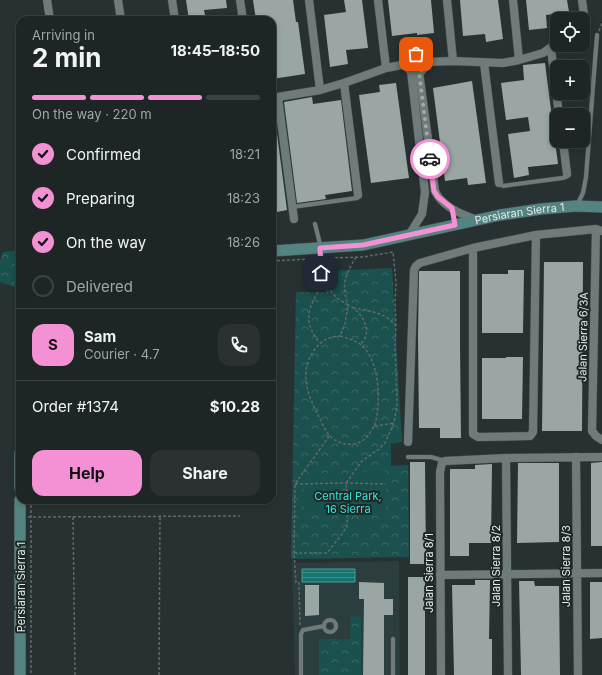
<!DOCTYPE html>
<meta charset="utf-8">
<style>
body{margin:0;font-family:Inter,sans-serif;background:#2b3132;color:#f1f3f6;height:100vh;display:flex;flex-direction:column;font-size:15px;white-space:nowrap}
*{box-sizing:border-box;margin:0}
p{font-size:13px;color:#a1a5a7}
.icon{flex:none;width:22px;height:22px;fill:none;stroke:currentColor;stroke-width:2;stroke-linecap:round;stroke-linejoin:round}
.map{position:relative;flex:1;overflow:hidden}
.side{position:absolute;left:16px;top:16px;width:260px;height:488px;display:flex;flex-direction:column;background:#1e2525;border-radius:12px;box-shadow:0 2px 6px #0003,0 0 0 1px #3c4242}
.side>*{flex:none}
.fabs{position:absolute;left:550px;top:12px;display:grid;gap:8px}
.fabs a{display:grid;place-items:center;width:40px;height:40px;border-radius:8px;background:#1e2525;box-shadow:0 2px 6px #0003,0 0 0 1px #3c4242;font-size:20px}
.pin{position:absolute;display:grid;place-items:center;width:34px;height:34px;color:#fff;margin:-17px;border-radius:8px;box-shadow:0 2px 6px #0006}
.courier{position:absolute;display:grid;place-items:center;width:40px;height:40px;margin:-20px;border:3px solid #f491d4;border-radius:50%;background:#fff;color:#222;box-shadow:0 1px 5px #0007}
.head em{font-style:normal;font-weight:700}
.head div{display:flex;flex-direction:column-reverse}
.head{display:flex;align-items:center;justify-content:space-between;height:68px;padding:0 16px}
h1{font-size:26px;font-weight:700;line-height:30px}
.bar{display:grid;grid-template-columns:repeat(4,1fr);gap:6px 4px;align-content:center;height:48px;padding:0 16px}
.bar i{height:5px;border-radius:3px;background:#3c4242}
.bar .current{background:#f491d4}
.bar p{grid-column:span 4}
.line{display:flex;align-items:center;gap:10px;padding:0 16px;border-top:1px solid #3c4242}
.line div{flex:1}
.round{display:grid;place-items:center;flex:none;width:42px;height:42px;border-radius:12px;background:#2b3132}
ol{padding:0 16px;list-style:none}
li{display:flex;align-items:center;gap:12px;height:44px}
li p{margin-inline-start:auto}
li .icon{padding:4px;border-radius:50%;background:#f491d4;color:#111;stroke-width:4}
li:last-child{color:#a1a5a7}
li i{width:22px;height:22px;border:2px solid #3c4242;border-radius:50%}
.primary-button{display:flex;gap:8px;margin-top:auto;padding:8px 16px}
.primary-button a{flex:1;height:46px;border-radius:12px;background:#f491d4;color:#111;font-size:16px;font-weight:700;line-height:46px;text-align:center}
.primary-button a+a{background:#2b3132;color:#f1f3f6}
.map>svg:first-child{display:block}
.built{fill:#2b3d3c}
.park{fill:url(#park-crowns)}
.pitch{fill:#1a504d}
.water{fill:url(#water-rules);stroke:#529895}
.building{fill:#9aa6a4}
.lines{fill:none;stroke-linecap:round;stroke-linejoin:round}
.lane-casing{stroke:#474f4f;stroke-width:5}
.street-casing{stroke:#474f4f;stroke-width:9}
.secondary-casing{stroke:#474f4f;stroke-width:12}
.path{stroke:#616969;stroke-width:1.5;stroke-dasharray:3 2;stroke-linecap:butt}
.lane{stroke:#6f7b7a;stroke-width:4}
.street{stroke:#6f7b7a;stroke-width:8}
.secondary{stroke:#538482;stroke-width:11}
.done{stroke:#a2a9a9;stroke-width:4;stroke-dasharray:0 7.2}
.route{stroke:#f491d4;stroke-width:5}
.labels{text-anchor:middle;stroke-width:4;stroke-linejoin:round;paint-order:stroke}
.street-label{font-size:11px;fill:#e4eaea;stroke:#1e2827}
.park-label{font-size:11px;fill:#36e3db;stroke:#1e2827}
</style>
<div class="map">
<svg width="602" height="675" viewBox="0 0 602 675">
<defs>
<pattern id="park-crowns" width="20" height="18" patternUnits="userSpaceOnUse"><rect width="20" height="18" fill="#1a504d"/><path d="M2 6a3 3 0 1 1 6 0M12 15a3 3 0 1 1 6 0" fill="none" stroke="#3b6967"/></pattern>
<pattern id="water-rules" width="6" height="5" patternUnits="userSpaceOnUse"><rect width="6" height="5" fill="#137570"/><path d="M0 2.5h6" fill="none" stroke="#418f8b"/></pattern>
</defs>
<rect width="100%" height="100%" fill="#283131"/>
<path class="built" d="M399 561 400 675H295L292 563Z"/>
<path class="park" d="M20 250V289L0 282V261L3 252Z
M392 268 402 442 391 444V466L408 465 409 557 291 559 296 292H326L325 271Z
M351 616 361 617V675H319V639H350Z"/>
<path class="pitch" d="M386 471V515L349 516V472Z
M338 473 339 514 304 515V474Z
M350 519H372V532H350Z"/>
<path class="water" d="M302 569H355V582H302Z"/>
<path class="building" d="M186 0H226L227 8 204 10 206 20H189Z
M253 0H293L296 22H298L305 74 272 79V19L256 20Z
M344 0H362L368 48 346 50 348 64 330 67 324 15 346 12Z
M388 0H431L434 33 417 35V33L392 36Z
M460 0H498L503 39 486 42 485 34 463 36Z
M526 0H567L569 12 546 15 547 28 529 30Z
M545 63 558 164 528 167 529 175 514 178 508 134 530 131 528 117 506 120 501 83 524 80 523 65Z
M472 81 486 183 468 185 467 178 445 181 433 88Z
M396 83 409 178 371 183 359 95 380 92 379 85Z
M312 97 313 104 341 100 352 191 325 195 326 199 297 203 284 102Z
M272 103H273L287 210 272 213Z
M544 262H583L582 431H542Z
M508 270H524L523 333H482V274H508Z
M419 271H460V344L461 438H440V428H419L418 336Z
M506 357H523L522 419H482V358H506Z
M410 462H425L426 564H410Z
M602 462V546H591V463Z
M518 463H559V542L517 543Z
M492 464 491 543H469V556H450V469H475V465Z
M408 577H425V675H408Z
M475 580H490L489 639H492V675H454L452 585H475Z
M519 581H534L535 586H559L560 675H521Z
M359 582 384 583V599H393V615H384V675H363L364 599H359Z
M590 582H602V638L590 639Z
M305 585H319V615L305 616Z"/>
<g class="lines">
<defs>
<path id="lane" d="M499 183 503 186 562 178 566 177 567 174
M577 205 583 193 586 177 597 35
M292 207 357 198 358 195
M315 224 321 248V287
M408 457H431L445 461
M324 626a6 6 0 1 1 12 0a6 6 0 1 1-12 0Z
M393 639V675
M301 675V634L303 630 324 626"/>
<path id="street" d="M47 0 50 20
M118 0 121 20
M172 0 175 20
M240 0 243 20
M309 0 320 90
M378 0 386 68
M447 0 453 61
M513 0 519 60
M582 0 584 15 583 20
M551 48 559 115
M407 64a9 9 0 1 1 18 0a9 9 0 1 1-18 0Z
M425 62 453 61 503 63 519 60 543 53 557 43
M484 63 499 183
M419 72 435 191C442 207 462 215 478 220
M344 83 358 195
M272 98 320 90 344 83 386 68 407 64
M278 98 294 219
M563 141 567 174
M596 229 592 431 596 436 602 440
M409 235 422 214 425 192 411 71
M473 248V434L478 437 530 436 533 432 536 235
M408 442 414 270 416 266 420 263 473 248 536 235 596 229 602 231
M576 457 578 675
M506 458 508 675
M440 575 602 573
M441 675 440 472 442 463 445 461 506 458 602 457"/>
<g id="secondary">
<path id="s1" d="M272 251 363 245 500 215 541 209 576 206 602 207"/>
<path d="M20 453V488"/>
<path d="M20 675V500"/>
</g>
</defs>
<use href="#lane" class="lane-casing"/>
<use href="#street" class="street-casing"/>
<use href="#secondary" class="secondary-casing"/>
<path class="path" d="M599 31 602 23
M356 257C345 276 341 283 348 305 359 310 369 324 366 336 365 339 362 342 361 344
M272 261 311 259
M327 287 337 298 348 305 345 324 340 336
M318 292C306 312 305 323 319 343
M353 308C369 311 385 312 396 326
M340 336C347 338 354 340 360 344 380 359 381 402 375 424 374 428 371 431 369 434 360 448 341 447 330 436 325 431 322 423 319 417 308 396 299 374 313 352 320 341 327 337 340 336Z
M375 426 394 423
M295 484 346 483 386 484
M31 500V675
M28 517 240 516
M73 517 75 675
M294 553H327L343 533 347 525 348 506 346 483 362 461 379 449 385 443 394 423 397 404 395 345 396 326 395 303 396 282 393 252 363 257 329 258
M300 625 299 583H296L294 553 295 484 330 435
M159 675 160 517"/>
<use href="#lane" class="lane"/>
<use href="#street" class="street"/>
<use href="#secondary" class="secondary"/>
</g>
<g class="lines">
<path class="done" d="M416 54C426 57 428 67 419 72L430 159"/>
<path class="route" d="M321 273 320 248 363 245 455 225 452 208 438 197 434 191 430 159"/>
</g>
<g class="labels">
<g class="street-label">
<text dy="4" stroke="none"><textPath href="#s1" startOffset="251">Persiaran Sierra 1</textPath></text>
<text transform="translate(583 337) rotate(-89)" y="4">Jalan Sierra 6/3A</text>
<text transform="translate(496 566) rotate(-90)" y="4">Jalan Sierra 8/2</text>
<text transform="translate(566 566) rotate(-90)" y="4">Jalan Sierra 8/3</text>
<text transform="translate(429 573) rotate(-90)" y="4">Jalan Sierra 8/1</text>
<text transform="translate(21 587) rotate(-90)" y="4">Persiaran Sierra 1</text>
</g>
<g class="park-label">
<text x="348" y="500">Central Park,<tspan x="348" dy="13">16 Sierra</tspan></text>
</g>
</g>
</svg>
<div class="fabs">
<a><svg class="icon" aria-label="locate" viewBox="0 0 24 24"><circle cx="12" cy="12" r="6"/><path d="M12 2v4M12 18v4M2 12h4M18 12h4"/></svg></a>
<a>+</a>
<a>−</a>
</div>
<div class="pin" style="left:416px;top:54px;background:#ea580c"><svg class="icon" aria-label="bag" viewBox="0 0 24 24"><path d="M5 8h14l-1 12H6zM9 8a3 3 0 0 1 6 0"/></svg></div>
<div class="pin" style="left:321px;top:273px;background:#1f2937"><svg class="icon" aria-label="home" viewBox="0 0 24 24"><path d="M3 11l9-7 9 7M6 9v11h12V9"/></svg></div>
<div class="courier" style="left:430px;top:159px"><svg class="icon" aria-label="car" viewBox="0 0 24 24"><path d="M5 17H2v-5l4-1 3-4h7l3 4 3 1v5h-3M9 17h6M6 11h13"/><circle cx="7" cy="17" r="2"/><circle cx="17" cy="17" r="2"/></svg></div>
<section class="side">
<div class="head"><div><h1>2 min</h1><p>Arriving in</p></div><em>18:45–18:50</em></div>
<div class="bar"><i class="current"></i><i class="current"></i><i class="current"></i><i></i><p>On the way · 220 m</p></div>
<ol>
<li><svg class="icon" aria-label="check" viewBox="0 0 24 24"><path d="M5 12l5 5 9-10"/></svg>Confirmed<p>18:21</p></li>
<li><svg class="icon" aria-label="check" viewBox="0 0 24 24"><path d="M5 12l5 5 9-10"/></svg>Preparing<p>18:23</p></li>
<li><svg class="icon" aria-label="check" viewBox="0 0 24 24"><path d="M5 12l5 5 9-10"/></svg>On the way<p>18:26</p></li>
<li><i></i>Delivered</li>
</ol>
<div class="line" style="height:72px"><b class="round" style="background:#f491d4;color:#111">S</b><div><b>Sam</b><p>Courier · 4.7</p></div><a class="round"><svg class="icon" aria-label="phone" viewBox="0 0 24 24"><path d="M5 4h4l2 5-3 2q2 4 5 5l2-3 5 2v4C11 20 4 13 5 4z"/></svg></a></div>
<div class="line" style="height:52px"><div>Order #1374</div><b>$10.28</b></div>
<div class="primary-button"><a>Help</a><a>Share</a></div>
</section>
</div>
